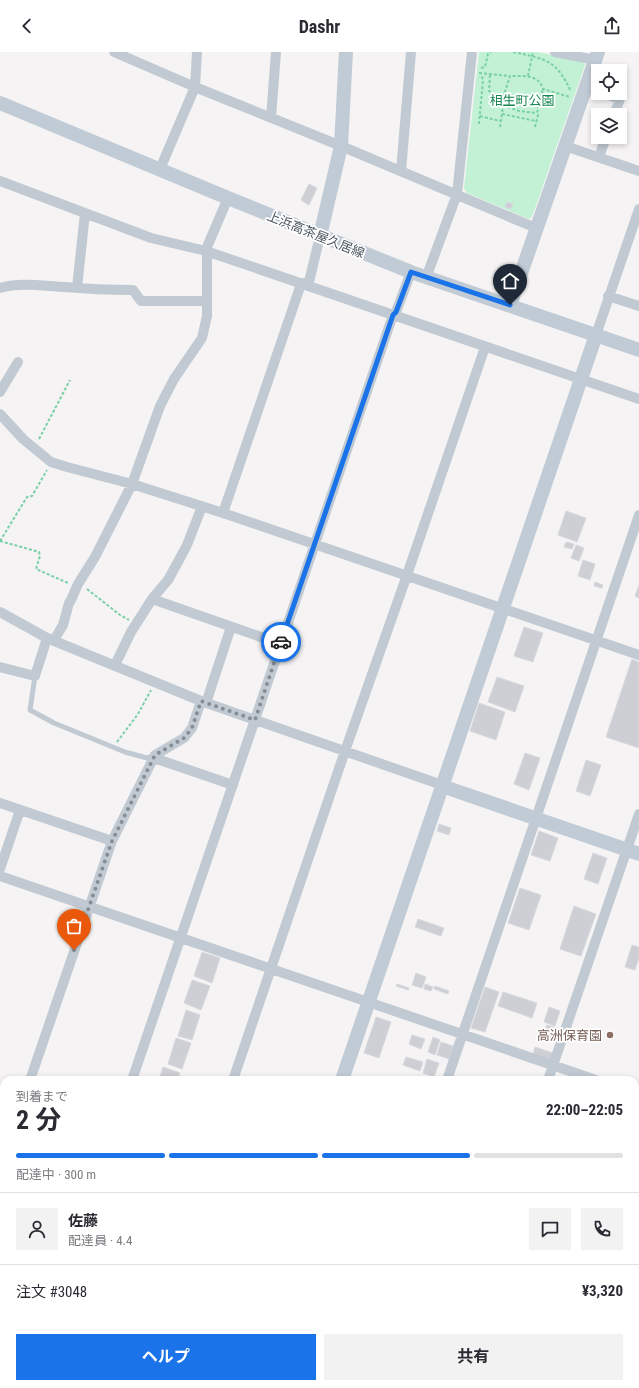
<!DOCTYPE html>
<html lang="ja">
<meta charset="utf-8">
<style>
body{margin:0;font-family:"Roboto Condensed","Noto Sans JP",sans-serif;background:#f2f2f3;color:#2b2b33;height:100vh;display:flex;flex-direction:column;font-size:15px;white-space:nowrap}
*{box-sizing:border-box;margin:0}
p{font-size:13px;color:#7c7c81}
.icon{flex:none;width:22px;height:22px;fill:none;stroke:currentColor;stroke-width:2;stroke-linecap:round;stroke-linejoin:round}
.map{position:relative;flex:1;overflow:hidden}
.side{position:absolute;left:0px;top:1024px;width:639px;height:312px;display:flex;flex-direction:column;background:#fff;border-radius:12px 12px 0 0;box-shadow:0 2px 6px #0003}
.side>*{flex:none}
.tools{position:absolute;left:591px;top:12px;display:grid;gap:8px}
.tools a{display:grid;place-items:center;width:36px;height:36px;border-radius:0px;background:#fff;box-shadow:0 2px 6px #0003;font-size:20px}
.pin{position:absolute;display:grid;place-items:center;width:34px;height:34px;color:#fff;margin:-41px -17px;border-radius:50% 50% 50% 0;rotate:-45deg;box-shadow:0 0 4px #0007}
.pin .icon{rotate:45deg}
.courier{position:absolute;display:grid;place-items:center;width:40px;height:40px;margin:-20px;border:3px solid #1a73e8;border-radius:50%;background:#fff;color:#222;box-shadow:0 1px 5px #0007}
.overview em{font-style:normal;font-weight:700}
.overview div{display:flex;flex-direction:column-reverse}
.overview{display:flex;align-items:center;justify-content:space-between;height:68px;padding:0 16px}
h1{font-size:26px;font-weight:700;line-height:30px}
.bar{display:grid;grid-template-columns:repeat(4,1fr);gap:6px 4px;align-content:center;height:48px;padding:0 16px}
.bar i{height:5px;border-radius:3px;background:#e1e1e2}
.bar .on{background:#1a73e8}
.bar p{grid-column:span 4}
.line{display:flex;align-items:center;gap:10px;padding:0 16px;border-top:1px solid #e1e1e2}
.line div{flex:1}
.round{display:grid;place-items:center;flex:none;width:42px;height:42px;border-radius:0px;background:#f2f2f3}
.button{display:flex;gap:8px;margin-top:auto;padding:8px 16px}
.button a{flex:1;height:46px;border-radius:0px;background:#1a73e8;color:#fff;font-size:16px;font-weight:700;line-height:46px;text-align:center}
.button a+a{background:#f2f2f3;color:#2b2b33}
header{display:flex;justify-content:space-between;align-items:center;height:52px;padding:0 16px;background:#fff;font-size:18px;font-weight:700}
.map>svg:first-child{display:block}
.green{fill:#c3f1d5}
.building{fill:#cdcfd5;stroke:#d7d9de}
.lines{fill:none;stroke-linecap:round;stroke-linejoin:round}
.path{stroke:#7ad0a6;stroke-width:2;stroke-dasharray:3 2;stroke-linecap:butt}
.lane{stroke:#c1cad2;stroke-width:5}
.street{stroke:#c1cad2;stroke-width:10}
.secondary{stroke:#c1cbd6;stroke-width:14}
.done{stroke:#868d94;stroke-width:4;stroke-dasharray:0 7.2}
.route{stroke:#1a73e8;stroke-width:5}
.education-dot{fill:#8d6e63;stroke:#fff;stroke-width:1.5}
.labels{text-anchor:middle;stroke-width:3.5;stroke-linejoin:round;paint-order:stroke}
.park-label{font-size:13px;fill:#17864f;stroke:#fff}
.street-label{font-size:13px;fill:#4a5661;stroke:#fff}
.education-label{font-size:13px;fill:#785e54;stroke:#fff;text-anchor:end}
</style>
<header><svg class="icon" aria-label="back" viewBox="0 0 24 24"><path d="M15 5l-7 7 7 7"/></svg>Dashr<svg class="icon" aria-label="share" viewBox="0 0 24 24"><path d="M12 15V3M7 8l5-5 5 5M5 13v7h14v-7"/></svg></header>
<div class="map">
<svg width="639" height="1336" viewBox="0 0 639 1336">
<rect width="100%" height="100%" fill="#f5f3f3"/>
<path class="green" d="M479 0H538L582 9 585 13 532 165 529 167 467 141 464 136Z
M0 1094 4 1096V1332H24L23 1336H0Z"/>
<path class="building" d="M309 132 317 136 309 153 301 148Z
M507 150 513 152 511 157 505 155Z
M566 459 586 466 577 490 558 483Z
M566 490 574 492 572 497 564 495Z
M576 493 584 496 579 509 571 506Z
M583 508 595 512 590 528 578 524Z
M595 530 603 533 602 536 594 534Z
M639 533V546L635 544Z
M524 575 543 581 533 610 514 604Z
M632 607 639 610V696L606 685Z
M497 625 524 634 515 660 488 650Z
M479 651 505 660 496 688 470 679Z
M525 701 540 706 529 738 514 732Z
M586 708 601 713 590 744 576 739Z
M439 772 451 776 449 783 437 779Z
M539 779 558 786 550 809 531 803Z
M593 801 607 806 598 832 584 827Z
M520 836 541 843 529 878 508 871Z
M574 854 596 862 581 904 560 897Z
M418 867 444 876 441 884 415 875Z
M632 893 639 895V906L635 918 625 915Z
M202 900 220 906 212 931 194 924Z
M416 921 426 925 422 936 412 933Z
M192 928 210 934 201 958 184 951Z
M397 932 409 936 408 938 396 934Z
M425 932 433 935 431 939 424 937Z
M435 934 449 939 448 942 434 937Z
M485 935 499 940 485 980 471 976Z
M503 940 537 951 532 966 498 954Z
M549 955 560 959 555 974 544 970Z
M186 958 200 963 192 988 178 984Z
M376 965 391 970 379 1006 364 1001Z
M547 973 560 977 556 989 543 984Z
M412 983 425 987 421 997 409 992Z
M433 985 440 988 435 1003 428 1000Z
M176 986 191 991 182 1017 168 1012Z
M441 990 453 994 449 1007 437 1003Z
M535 995 553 1001 550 1008 533 1002Z
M406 1005 423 1010 420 1019 403 1013Z
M427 1007 439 1011 434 1025 423 1021Z
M163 1015 180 1021 177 1028H159Z
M635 1192 639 1194V1207L635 1205Z
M635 1208 639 1210V1218L638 1217 636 1222 635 1221Z
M639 1284V1297L635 1296Z
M136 1332H171L178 1334 177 1336H135Z
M486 1332H504L503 1336H485Z"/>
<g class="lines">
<path class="path" d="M513 0C546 7 557 8 571 40
M481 16 485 15 488 2 491 0
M479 21 510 24
M490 23 489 39 503 46
M528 24 533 0
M503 53 519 59 536 61
M502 62 536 69
M480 64 500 69
M479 72 483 28 482 25H479
M500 75 503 55V46L510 24C522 24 539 22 543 37L570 45
M535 75 538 63 537 61 543 37
M39 387 70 328
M0 489 39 500 40 504 36 517 68 531
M0 489 27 445 32 444 47 418
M87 537 120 563 129 568
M117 690 138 662 151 638
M0 1104 4 1105
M0 1312 4 1311
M0 1323 4 1325
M375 1336 376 1332
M509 1336 510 1332"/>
<path class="lane" d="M35 624 30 658 54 671 125 700 147 706 154 704"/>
<path class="street" d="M114 0 195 35 341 94 536 176
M555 0 595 8
M602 41 620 47 614 63
M271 66 276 0
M565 94 639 119
M599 105 606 85
M160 117 195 35 197 0
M401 119 411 0
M0 129 151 186 206 199 639 347
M426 226 457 142 472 0
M0 236C21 230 43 234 65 235 87 237 110 238 133 238L141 249H207V264L202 286 174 327 160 354 132 432 95 505 78 532 71 548 69 551 63 573 54 588
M77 236 85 161
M608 244 639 254
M207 249V195L228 146
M596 283 639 157
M0 340 18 310
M0 362 23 387 51 410 67 415 132 432 223 461 639 603
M223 461 301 232 309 230 320 184
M152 547 281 592
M0 560 47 586 201 649 442 733
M115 613 131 580 152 547 168 528 179 508 187 493 201 457 204 455
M0 615 35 624 47 586
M206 651 231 575
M154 706 233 733
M0 751 112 789
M0 817 20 758
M0 824 596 1028
M30 1028 112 789 155 703 184 686 192 676 201 649
M132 1028 393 263 396 260 411 220
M233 1028 345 699 407 523 485 295
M447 1028 639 463
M548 1028 639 762
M635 1041 639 1043
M635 1073 639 1061
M0 1089 4 1090
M635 1181 639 1183
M635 1263 639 1251
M635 1309 639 1310
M440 1332 452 1336
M27 1336 28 1332
M342 1336 344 1332
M407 1336 408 1332
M476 1336 477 1332
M543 1336 545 1332"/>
<path class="secondary" d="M0 51 228 146 411 220 639 298
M320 184 341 94 346 0
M510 253 598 0
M442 734 639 802
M342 1028 596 283
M237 1336 238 1332"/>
</g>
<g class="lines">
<path class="done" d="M74 898 112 789 155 703 184 686 192 676 201 649 255 668 281 590"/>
<path class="route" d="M281 590 393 263 396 260 411 220 510 253"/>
</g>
<circle class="education-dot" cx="610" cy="983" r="4"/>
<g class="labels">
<g class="park-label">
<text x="522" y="53">相生町公園</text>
</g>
<g class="street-label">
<text transform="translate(316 182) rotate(22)" y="5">上浜高茶屋久居線</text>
</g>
<g class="education-label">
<text x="602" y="988">高洲保育園</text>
</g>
</g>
</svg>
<div class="tools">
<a><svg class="icon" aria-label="locate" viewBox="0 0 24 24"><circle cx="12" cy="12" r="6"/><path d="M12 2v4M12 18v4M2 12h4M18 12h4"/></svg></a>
<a><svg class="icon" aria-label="layers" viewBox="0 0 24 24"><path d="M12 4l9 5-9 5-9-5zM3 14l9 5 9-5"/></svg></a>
</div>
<div class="pin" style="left:74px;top:898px;background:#ea580c"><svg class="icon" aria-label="bag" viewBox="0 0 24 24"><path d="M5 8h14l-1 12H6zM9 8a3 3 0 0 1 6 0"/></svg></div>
<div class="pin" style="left:510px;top:253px;background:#1f2937"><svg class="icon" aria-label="home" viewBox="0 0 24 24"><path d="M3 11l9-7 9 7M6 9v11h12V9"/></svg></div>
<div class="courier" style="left:281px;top:590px"><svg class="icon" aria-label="car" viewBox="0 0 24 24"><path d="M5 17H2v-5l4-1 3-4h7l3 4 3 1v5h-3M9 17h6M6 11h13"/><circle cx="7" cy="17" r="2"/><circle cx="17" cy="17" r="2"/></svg></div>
<section class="side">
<div class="overview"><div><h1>2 分</h1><p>到着まで</p></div><em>22:00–22:05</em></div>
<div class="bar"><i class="on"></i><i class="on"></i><i class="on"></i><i></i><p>配達中 · 300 m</p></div>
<div class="line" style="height:72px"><a class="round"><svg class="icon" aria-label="person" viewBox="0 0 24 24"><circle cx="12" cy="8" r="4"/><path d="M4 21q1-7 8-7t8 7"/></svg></a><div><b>佐藤</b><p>配達員 · 4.4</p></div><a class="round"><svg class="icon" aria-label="chat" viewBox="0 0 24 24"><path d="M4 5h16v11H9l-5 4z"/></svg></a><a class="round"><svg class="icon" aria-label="phone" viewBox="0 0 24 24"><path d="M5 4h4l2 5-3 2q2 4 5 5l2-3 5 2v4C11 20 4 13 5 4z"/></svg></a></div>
<div class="line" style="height:52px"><div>注文 #3048</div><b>¥3,320</b></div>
<div class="button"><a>ヘルプ</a><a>共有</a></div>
</section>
</div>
